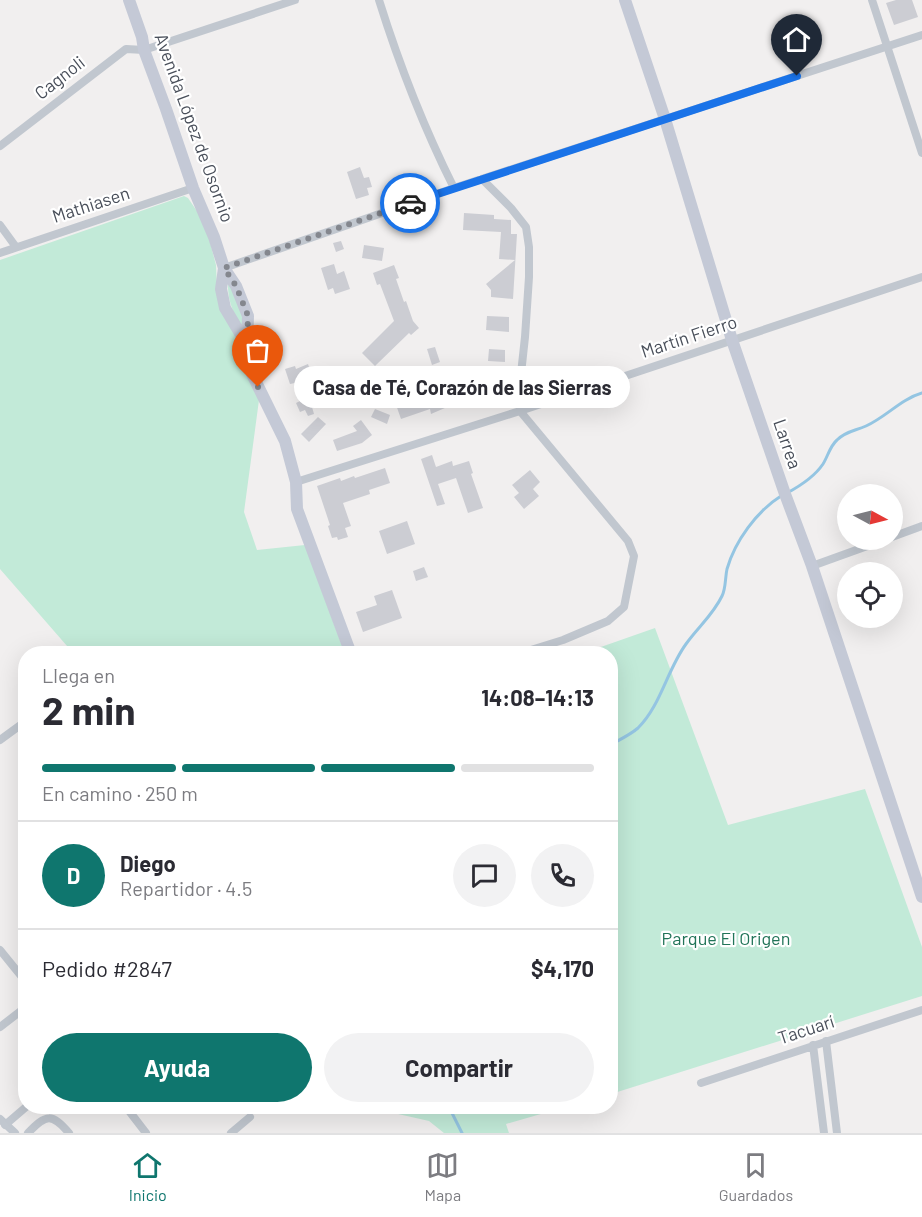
<!DOCTYPE html>
<html lang="es">
<meta charset="utf-8">
<style>
body{margin:0;font-family:Barlow,sans-serif;background:#f2f2f3;color:#2b2b33;height:100vh;display:flex;flex-direction:column;font-size:22px;white-space:nowrap}
*{box-sizing:border-box;margin:0}
p{font-size:20px;color:#7c7c81}
.icon{flex:none;width:33px;height:33px;fill:none;stroke:currentColor;stroke-width:2;stroke-linecap:round;stroke-linejoin:round}
.map{position:relative;flex:1;overflow:hidden}
.drawer{position:absolute;left:18px;top:646px;width:600px;height:468px;display:flex;flex-direction:column;background:#fff;border-radius:24px;box-shadow:0 6px 24px #0002}
.drawer>*{flex:none}
.needle{width:39px;rotate:97deg}
.tools{position:absolute;left:837px;top:484px;display:grid;gap:12px}
.tools a{display:grid;place-items:center;width:66px;height:66px;border-radius:50%;background:#fff;box-shadow:0 6px 24px #0002;font-size:30px}
.pin{position:absolute;display:grid;place-items:center;width:51px;height:51px;color:#fff;margin:-62px -26px;border-radius:50% 50% 50% 0;rotate:-45deg;box-shadow:0 0 6px #0007}
.pin .icon{rotate:45deg}
.courier{position:absolute;display:grid;place-items:center;width:60px;height:60px;margin:-30px;border:4px solid #1a73e8;border-radius:50%;background:#fff;color:#222;box-shadow:0 2px 8px #0007}
.bubble{position:absolute;height:42px;border-radius:21px;background:#fff;box-shadow:0 6px 24px #0002;font-size:20px;font-weight:700;line-height:42px;text-align:center}
.overview em{font-style:normal;font-weight:700}
.overview div{display:flex;flex-direction:column-reverse}
.overview{display:flex;align-items:center;justify-content:space-between;height:102px;padding:0 24px}
h1{font-size:39px;font-weight:700;line-height:45px}
.bar{display:grid;grid-template-columns:repeat(4,1fr);gap:9px 6px;align-content:center;height:72px;padding:0 24px}
.bar i{height:8px;border-radius:4px;background:#e1e1e2}
.bar .current{background:#0f766e}
.bar p{grid-column:span 4}
.line{display:flex;align-items:center;gap:15px;padding:0 24px;border-top:2px solid #e1e1e2}
.line div{flex:1}
.round{display:grid;place-items:center;flex:none;width:63px;height:63px;border-radius:32px;background:#f2f2f3}
.primary-button{display:flex;gap:12px;margin-top:auto;padding:12px 24px}
.primary-button a{flex:1;height:69px;border-radius:36px;background:#0f766e;color:#fff;font-size:24px;font-weight:700;line-height:69px;text-align:center}
.primary-button a+a{background:#f2f2f3;color:#2b2b33}
.tab-bar{display:flex;justify-content:space-around;align-items:center;height:84px;border-top:2px solid #e1e1e2;background:#fff;font-size:16px;color:#7c7c81}
.tab-bar a{display:grid;justify-items:center;gap:3px}
.tab-bar .current{color:#0f766e}
.map>svg:first-child{display:block}
.green{fill:#c2ead8}
.water{fill:#94c5e2}
.lines{fill:none;stroke-linecap:round;stroke-linejoin:round}
.stream{stroke:#94c5e2;stroke-width:3}
.building{fill:#cccdd3}
.street{stroke:#c1c7cf;stroke-width:8}
.secondary{stroke:#c4c9d6;stroke-width:12}
.done{stroke:#84878e;stroke-width:6;stroke-dasharray:0 10.8}
.route{stroke:#1a73e8;stroke-width:8}
.labels{text-anchor:middle;stroke-width:4.5;stroke-linejoin:round;paint-order:stroke}
.street-label{font-size:18px;fill:#494f5a;stroke:#fff}
.park-label{font-size:18px;fill:#217458;stroke:#fff}
</style>
<div class="map">
<svg width="922" height="1133" viewBox="0 0 922 1133">
<rect width="100%" height="100%" fill="#f1efef"/>
<path class="green" d="M184 196 188 198 205 223 216 265 217 289 243 347 259 400 244 512 257 550 305 545 345 654H74L0 569V260Z
M228 281 240 303 246 333C234 317 227 301 228 281Z
M655 628 728 825 865 789 922 947V996L611 1094 610 707 615 705 611 689 610 654H600L598 648Z
M376 1107H565L506 1124 509 1133H444L429 1121 376 1109Z"/>
<path class="water" d="M340 372 345 386 340 391 337 389 332 375Z"/>
<g class="lines">
<path class="stream" d="M787 493C800 486 815 476 823 464 828 456 830 446 837 440 846 431 855 431 866 426 886 417 901 399 922 393
M610 745C619 740 630 735 638 728 661 705 667 670 686 644 698 627 713 615 722 596 726 588 725 578 727 569 735 541 757 511 781 496
M449 1107 462 1133"/>
</g>
<path class="building" d="M896 0H912L918 17 894 25 886 3Z
M360 167 364 178 369 177 372 187 367 188 369 195 356 199 347 172Z
M464 213 494 215V219L511 220V234H517L513 299 491 297V290L486 284 515 260 499 259 501 232 463 230Z
M341 241 344 249 336 252 333 243Z
M364 245 384 248 382 261 362 258Z
M334 264 337 274 344 271 350 289 335 294 333 288 328 290 321 268Z
M394 265 399 278 396 279 404 302 406 301 413 321 419 328 411 335 409 333 375 366 362 353 394 321 380 284 377 285 373 273Z
M487 316 509 317V332L486 330Z
M435 347 440 362 432 365 427 349Z
M489 349 505 350V362L488 361Z
M308 364 312 377 304 380 309 397 314 395 318 404 312 407 314 414 308 416 305 410 300 412 296 403 302 400 295 383 290 384 285 369 295 366 296 369Z
M447 378 451 389 453 388 454 391 457 390 461 401 431 414 430 409 401 419 394 399 408 394 407 391 417 388 422 402 444 395 439 380Z
M376 382 379 393 365 398 361 387Z
M375 409 390 415 387 424 371 417Z
M318 417 326 424 309 442 301 434Z
M361 420 372 435 362 443 337 451 333 440 357 431 353 426Z
M432 455 436 467 452 461 453 466 469 461 473 473 471 474 483 508 468 513 456 478 438 484 445 504 437 506 421 459Z
M385 468 390 483 369 490 370 494 343 503 351 526 345 528 348 537 338 540 337 537 332 538 328 526 330 525 317 486 340 478 341 481 354 476 355 478Z
M530 470 540 482 533 489 539 496 524 509 514 497 519 493 512 485Z
M407 521 415 544 387 554 379 531Z
M424 567 428 577 416 581 413 571Z
M392 590 402 618 363 632 356 612 377 605 374 596Z"/>
<g class="lines">
<path class="street" d="M379 0C399 64 424 128 454 188
M872 0 922 153
M0 146 126 49 144 50 295 0
M482 179 511 208 526 227 529 247V277L525 337 519 392 520 411 628 541 634 556 624 607 608 621 563 640 518 654
M0 225 16 247
M0 253 193 188
M224 268 454 188 922 35
M296 482 520 411 922 277
M892 537 922 526
M812 566 884 540
M0 740 26 721
M0 950 26 982
M0 1027 26 1007
M826 1041 837 1133
M813 1045 824 1133
M701 1083 922 1010
M126 1107 146 1133
M0 1119 15 1133
M5 1125 26 1107
M28 1133C46 1114 52 1113 69 1133
M231 1133 250 1117"/>
<path class="secondary" d="M129 0 142 37 144 50 166 109 193 188 214 237 224 268 236 286 248 316 247 345 252 374 285 441 296 482 297 509 351 654
M625 0 665 119 732 340 785 494 812 566 922 897
M224 268 221 289 225 308 247 345"/>
</g>
<g class="lines">
<path class="done" d="M258 387 252 374 247 345 248 316 236 286 224 268 410 203"/>
<path class="route" d="M410 203 797 76"/>
</g>
<g class="labels">
<g class="street-label">
<text transform="translate(60 78) rotate(-38)" y="6">Cagnoli</text>
<text transform="translate(194 128) rotate(70)" y="6">Avenida López de Osornio</text>
<text transform="translate(91 205) rotate(-18)" y="6">Mathiasen</text>
<text transform="translate(689 337) rotate(-18)" y="6">Martín Fierro</text>
<text transform="translate(787 444) rotate(71)" y="6">Larrea</text>
<text transform="translate(806 1030) rotate(-18)" y="6">Tacuarí</text>
</g>
<g class="park-label">
<text x="726" y="945">Parque El Origen</text>
</g>
</g>
</svg>
<div class="tools">
<a><svg class="needle" viewBox="-14 -14 28 28"><path d="M0-13l5 13h-10z" fill="#e53935"/><path d="M0 13l5-13h-10z" fill="#7c7c81"/></svg></a>
<a><svg class="icon" aria-label="locate" viewBox="0 0 24 24"><circle cx="12" cy="12" r="6"/><path d="M12 2v4M12 18v4M2 12h4M18 12h4"/></svg></a>
</div>
<div class="pin" style="left:258px;top:387px;background:#ea580c"><svg class="icon" aria-label="bag" viewBox="0 0 24 24"><path d="M5 8h14l-1 12H6zM9 8a3 3 0 0 1 6 0"/></svg></div>
<div class="pin" style="left:797px;top:76px;background:#1f2937"><svg class="icon" aria-label="home" viewBox="0 0 24 24"><path d="M3 11l9-7 9 7M6 9v11h12V9"/></svg></div>
<div class="courier" style="left:410px;top:203px"><svg class="icon" aria-label="car" viewBox="0 0 24 24"><path d="M5 17H2v-5l4-1 3-4h7l3 4 3 1v5h-3M9 17h6M6 11h13"/><circle cx="7" cy="17" r="2"/><circle cx="17" cy="17" r="2"/></svg></div>
<div class="bubble" style="left:294px;top:366px;width:336px">Casa de Té, Corazón de las Sierras</div>
<section class="drawer">
<div class="overview"><div><h1>2 min</h1><p>Llega en</p></div><em>14:08–14:13</em></div>
<div class="bar"><i class="current"></i><i class="current"></i><i class="current"></i><i></i><p>En camino · 250 m</p></div>
<div class="line" style="height:108px"><b class="round" style="background:#0f766e;color:#fff">D</b><div><b>Diego</b><p>Repartidor · 4.5</p></div><a class="round"><svg class="icon" aria-label="chat" viewBox="0 0 24 24"><path d="M4 5h16v11H9l-5 4z"/></svg></a><a class="round"><svg class="icon" aria-label="phone" viewBox="0 0 24 24"><path d="M5 4h4l2 5-3 2q2 4 5 5l2-3 5 2v4C11 20 4 13 5 4z"/></svg></a></div>
<div class="line" style="height:78px"><div>Pedido #2847</div><b>$4,170</b></div>
<div class="primary-button"><a>Ayuda</a><a>Compartir</a></div>
</section>
</div>
<nav class="tab-bar">
<a class="current"><svg class="icon" aria-label="home" viewBox="0 0 24 24"><path d="M3 11l9-7 9 7M6 9v11h12V9"/></svg>Inicio</a>
<a><svg class="icon" aria-label="map" viewBox="0 0 24 24"><path d="M3 6l6-2 6 2 6-2v14l-6 2-6-2-6 2zM9 4v14M15 6v14"/></svg>Mapa</a>
<a><svg class="icon" aria-label="saved" viewBox="0 0 24 24"><path d="M7 4h10v16l-5-4-5 4z"/></svg>Guardados</a>
</nav>
